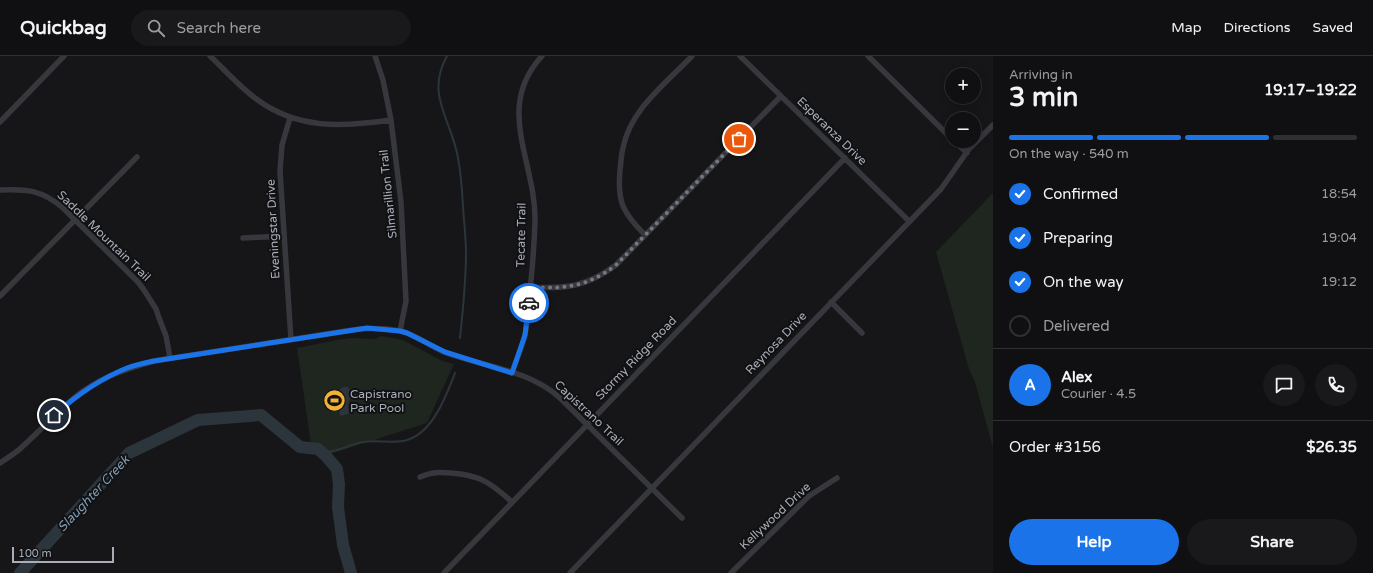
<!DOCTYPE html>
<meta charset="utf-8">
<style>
body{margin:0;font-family:"Varela Round",sans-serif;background:#19191b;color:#f1f3f6;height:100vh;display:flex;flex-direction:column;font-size:15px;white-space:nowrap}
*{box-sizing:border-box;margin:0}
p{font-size:13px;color:#9c9d9f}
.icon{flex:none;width:22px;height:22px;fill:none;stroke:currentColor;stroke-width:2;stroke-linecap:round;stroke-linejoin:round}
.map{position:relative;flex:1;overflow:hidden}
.side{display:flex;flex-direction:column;background:#101012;width:380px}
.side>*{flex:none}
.buttons{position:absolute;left:945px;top:12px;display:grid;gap:8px}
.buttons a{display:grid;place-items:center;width:36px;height:36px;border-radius:50%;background:#101012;box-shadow:0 2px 10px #0003,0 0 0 1px #303032;font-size:20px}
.scale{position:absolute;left:12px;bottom:10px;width:102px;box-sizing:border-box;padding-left:4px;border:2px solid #a8adb8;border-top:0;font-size:11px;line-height:14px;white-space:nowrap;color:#a8adb8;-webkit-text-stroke:3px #111113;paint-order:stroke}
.pin{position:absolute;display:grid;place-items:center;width:34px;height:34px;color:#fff;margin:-17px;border:2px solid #fff;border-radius:50%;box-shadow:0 1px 4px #0007}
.courier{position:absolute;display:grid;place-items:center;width:40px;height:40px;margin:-20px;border:3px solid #1a73e8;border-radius:50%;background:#fff;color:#222;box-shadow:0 1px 5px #0007}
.head em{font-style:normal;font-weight:700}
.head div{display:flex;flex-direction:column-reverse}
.head{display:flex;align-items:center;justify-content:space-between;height:68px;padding:0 16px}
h1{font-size:26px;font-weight:700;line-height:30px}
.bar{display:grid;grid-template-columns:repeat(4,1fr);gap:6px 4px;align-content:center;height:48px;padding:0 16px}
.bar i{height:5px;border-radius:3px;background:#303032}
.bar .current{background:#1a73e8}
.bar p{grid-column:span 4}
.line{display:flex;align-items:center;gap:10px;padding:0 16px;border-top:1px solid #303032}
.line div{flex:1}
.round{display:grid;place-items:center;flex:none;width:42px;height:42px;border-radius:21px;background:#19191b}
ol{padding:0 16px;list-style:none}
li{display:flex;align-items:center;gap:12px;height:44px}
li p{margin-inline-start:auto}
li .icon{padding:4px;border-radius:50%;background:#1a73e8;color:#fff;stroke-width:4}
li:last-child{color:#9c9d9f}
li i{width:22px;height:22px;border:2px solid #303032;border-radius:50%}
.primary-button{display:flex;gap:8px;margin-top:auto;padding:8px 16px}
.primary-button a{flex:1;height:46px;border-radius:24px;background:#1a73e8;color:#fff;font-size:16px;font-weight:700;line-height:46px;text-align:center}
.primary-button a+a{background:#19191b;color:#f1f3f6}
header{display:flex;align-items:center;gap:24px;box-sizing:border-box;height:56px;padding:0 20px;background:#101012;border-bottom:1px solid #303032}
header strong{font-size:19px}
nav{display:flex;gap:22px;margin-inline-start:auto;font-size:14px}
.search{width:280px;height:36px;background:#19191b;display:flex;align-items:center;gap:10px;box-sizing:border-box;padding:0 14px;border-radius:22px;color:#9c9d9f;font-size:15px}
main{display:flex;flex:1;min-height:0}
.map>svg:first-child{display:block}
.green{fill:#1e261f}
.water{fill:#2c353c}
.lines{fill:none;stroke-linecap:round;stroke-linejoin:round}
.stream{stroke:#2c353c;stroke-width:2}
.river{stroke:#2c353c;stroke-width:12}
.minor{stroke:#37383d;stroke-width:5.5}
.done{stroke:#757880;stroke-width:4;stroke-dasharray:0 7.2}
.route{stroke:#1a73e8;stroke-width:5}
.labels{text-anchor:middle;stroke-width:4;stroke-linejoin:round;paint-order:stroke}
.street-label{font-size:12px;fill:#a8adb8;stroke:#111113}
.poi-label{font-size:12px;fill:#a8adb8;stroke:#111113;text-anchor:start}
.water-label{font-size:13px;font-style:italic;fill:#7f9bb3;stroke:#111113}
</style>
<header>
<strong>Quickbag</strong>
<div class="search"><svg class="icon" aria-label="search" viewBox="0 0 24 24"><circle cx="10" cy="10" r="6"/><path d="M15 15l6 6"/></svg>Search here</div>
<nav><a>Map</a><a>Directions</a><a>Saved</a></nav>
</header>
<main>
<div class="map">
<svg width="993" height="517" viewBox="0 0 993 517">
<rect width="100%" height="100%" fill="#161618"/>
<path class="green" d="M993 137V392L975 326 969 313 936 196Z
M381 280 403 284 442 305 454 308 427 367 327 399 311 388 297 292C314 289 340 282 357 282 365 282 374 285 381 280Z"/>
<path class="water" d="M343 331H348L353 340C347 345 348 350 349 358L340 360 339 353 340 349 344 348 345 346 343 344 330 351 325 343 328 337H336Z"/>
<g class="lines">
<path class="stream" d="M447 0C427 36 447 58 456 93 461 112 462 132 463 151 464 166 466 182 466 197 466 225 463 254 460 282
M322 396C337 397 349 388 363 386 376 384 392 387 403 385 432 380 446 340 455 317"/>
<path class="river" d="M20 517 129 397 198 364 261 359 300 391 318 393 326 400 337 413 339 428 338 451 343 489 351 517"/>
<path class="minor" d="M210 0C225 14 239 30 255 42 297 74 342 71 391 64
M375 0 383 24 391 64 401 146 406 245 400 275
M740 0 909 165
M868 0 952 83
M290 62 282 89 280 115 291 284
M0 66 64 0
M954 85 967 97
M0 134C27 133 42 134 63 152L138 226 144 234 156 253 159 262 166 280 170 302
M645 179C623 157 617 146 620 114 621 107 621 99 623 92 630 54 666 27 692 0
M243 182 284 180
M531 231C566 233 586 231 616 209L781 40
M0 240 137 101
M831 246 862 277
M512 317C516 304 522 292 525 279 527 270 527 259 528 249 532 221 534 193 535 165 536 105 494 52 542 0
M0 407C7 402 16 397 22 391 43 372 61 351 83 335 105 320 129 312 154 305L352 274C368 272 384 272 400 275 416 278 429 290 444 296 483 311 528 313 560 342L682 462
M420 421C433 416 437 416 451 417 480 419 491 427 512 446
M444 517 845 102
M570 517 941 133 969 93 993 69
M731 517 809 440 837 422"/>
</g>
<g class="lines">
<path class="done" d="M529 247 530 231C566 233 587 231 616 209L739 83"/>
<path class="route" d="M54 359C76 340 99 323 127 312 135 309 145 307 154 305L367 272 400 275 407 277 445 296 512 317 525 279 529 247"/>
</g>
<defs>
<symbol id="stadium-disc" viewBox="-11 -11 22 22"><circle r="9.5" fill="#f2b134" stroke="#111113"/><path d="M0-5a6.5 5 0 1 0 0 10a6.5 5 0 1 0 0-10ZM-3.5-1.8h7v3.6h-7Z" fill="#111"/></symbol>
</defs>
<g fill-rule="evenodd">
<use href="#stadium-disc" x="322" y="332" width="25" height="25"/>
</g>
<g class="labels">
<g class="street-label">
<text transform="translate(832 75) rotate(44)" y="4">Esperanza Drive</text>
<text transform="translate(388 138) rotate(-96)" y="4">Silmarillion Trail</text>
<text transform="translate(273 173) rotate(-93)" y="4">Eveningstar Drive</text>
<text transform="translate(521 179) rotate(-89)" y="4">Tecate Trail</text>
<text transform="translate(104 180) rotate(44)" y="4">Saddle Mountain Trail</text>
<text transform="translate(776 287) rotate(-46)" y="4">Reynosa Drive</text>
<text transform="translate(636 302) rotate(-46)" y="4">Stormy Ridge Road</text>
<text transform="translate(589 357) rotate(43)" y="4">Capistrano Trail</text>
<text transform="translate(775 460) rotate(-43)" y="4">Kellywood Drive</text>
</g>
<g class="poi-label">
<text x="350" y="342">Capistrano<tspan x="350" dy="14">Park Pool</tspan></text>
</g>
<g class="water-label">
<text transform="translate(93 437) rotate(-47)" y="5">Slaughter Creek</text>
</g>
</g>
</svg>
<div class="buttons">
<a>+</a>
<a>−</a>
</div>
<div class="scale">100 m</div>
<div class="pin" style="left:739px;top:83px;background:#ea580c"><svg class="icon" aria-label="bag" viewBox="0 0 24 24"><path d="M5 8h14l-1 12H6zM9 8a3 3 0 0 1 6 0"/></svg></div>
<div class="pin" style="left:54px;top:359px;background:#1f2937"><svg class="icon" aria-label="home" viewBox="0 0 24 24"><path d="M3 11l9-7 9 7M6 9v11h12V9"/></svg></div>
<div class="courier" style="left:529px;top:247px"><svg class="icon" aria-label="car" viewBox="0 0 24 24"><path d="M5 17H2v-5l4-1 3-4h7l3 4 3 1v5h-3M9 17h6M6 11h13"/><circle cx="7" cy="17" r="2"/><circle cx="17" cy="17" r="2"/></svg></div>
</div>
<section class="side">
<div class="head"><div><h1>3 min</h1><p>Arriving in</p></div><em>19:17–19:22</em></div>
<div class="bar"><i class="current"></i><i class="current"></i><i class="current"></i><i></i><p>On the way · 540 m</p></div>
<ol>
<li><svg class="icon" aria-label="check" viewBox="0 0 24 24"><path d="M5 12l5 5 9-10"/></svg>Confirmed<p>18:54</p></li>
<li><svg class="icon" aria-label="check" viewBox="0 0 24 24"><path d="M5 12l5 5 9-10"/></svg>Preparing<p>19:04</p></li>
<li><svg class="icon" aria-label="check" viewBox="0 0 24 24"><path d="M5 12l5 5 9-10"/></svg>On the way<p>19:12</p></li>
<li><i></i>Delivered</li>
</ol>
<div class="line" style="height:72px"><b class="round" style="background:#1a73e8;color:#fff">A</b><div><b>Alex</b><p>Courier · 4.5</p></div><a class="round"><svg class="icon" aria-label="chat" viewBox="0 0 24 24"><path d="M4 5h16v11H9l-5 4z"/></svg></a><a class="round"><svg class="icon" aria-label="phone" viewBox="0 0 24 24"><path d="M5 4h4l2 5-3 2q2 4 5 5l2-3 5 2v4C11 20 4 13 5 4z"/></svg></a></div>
<div class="line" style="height:52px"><div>Order #3156</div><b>$26.35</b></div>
<div class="primary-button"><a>Help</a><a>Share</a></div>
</section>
</main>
